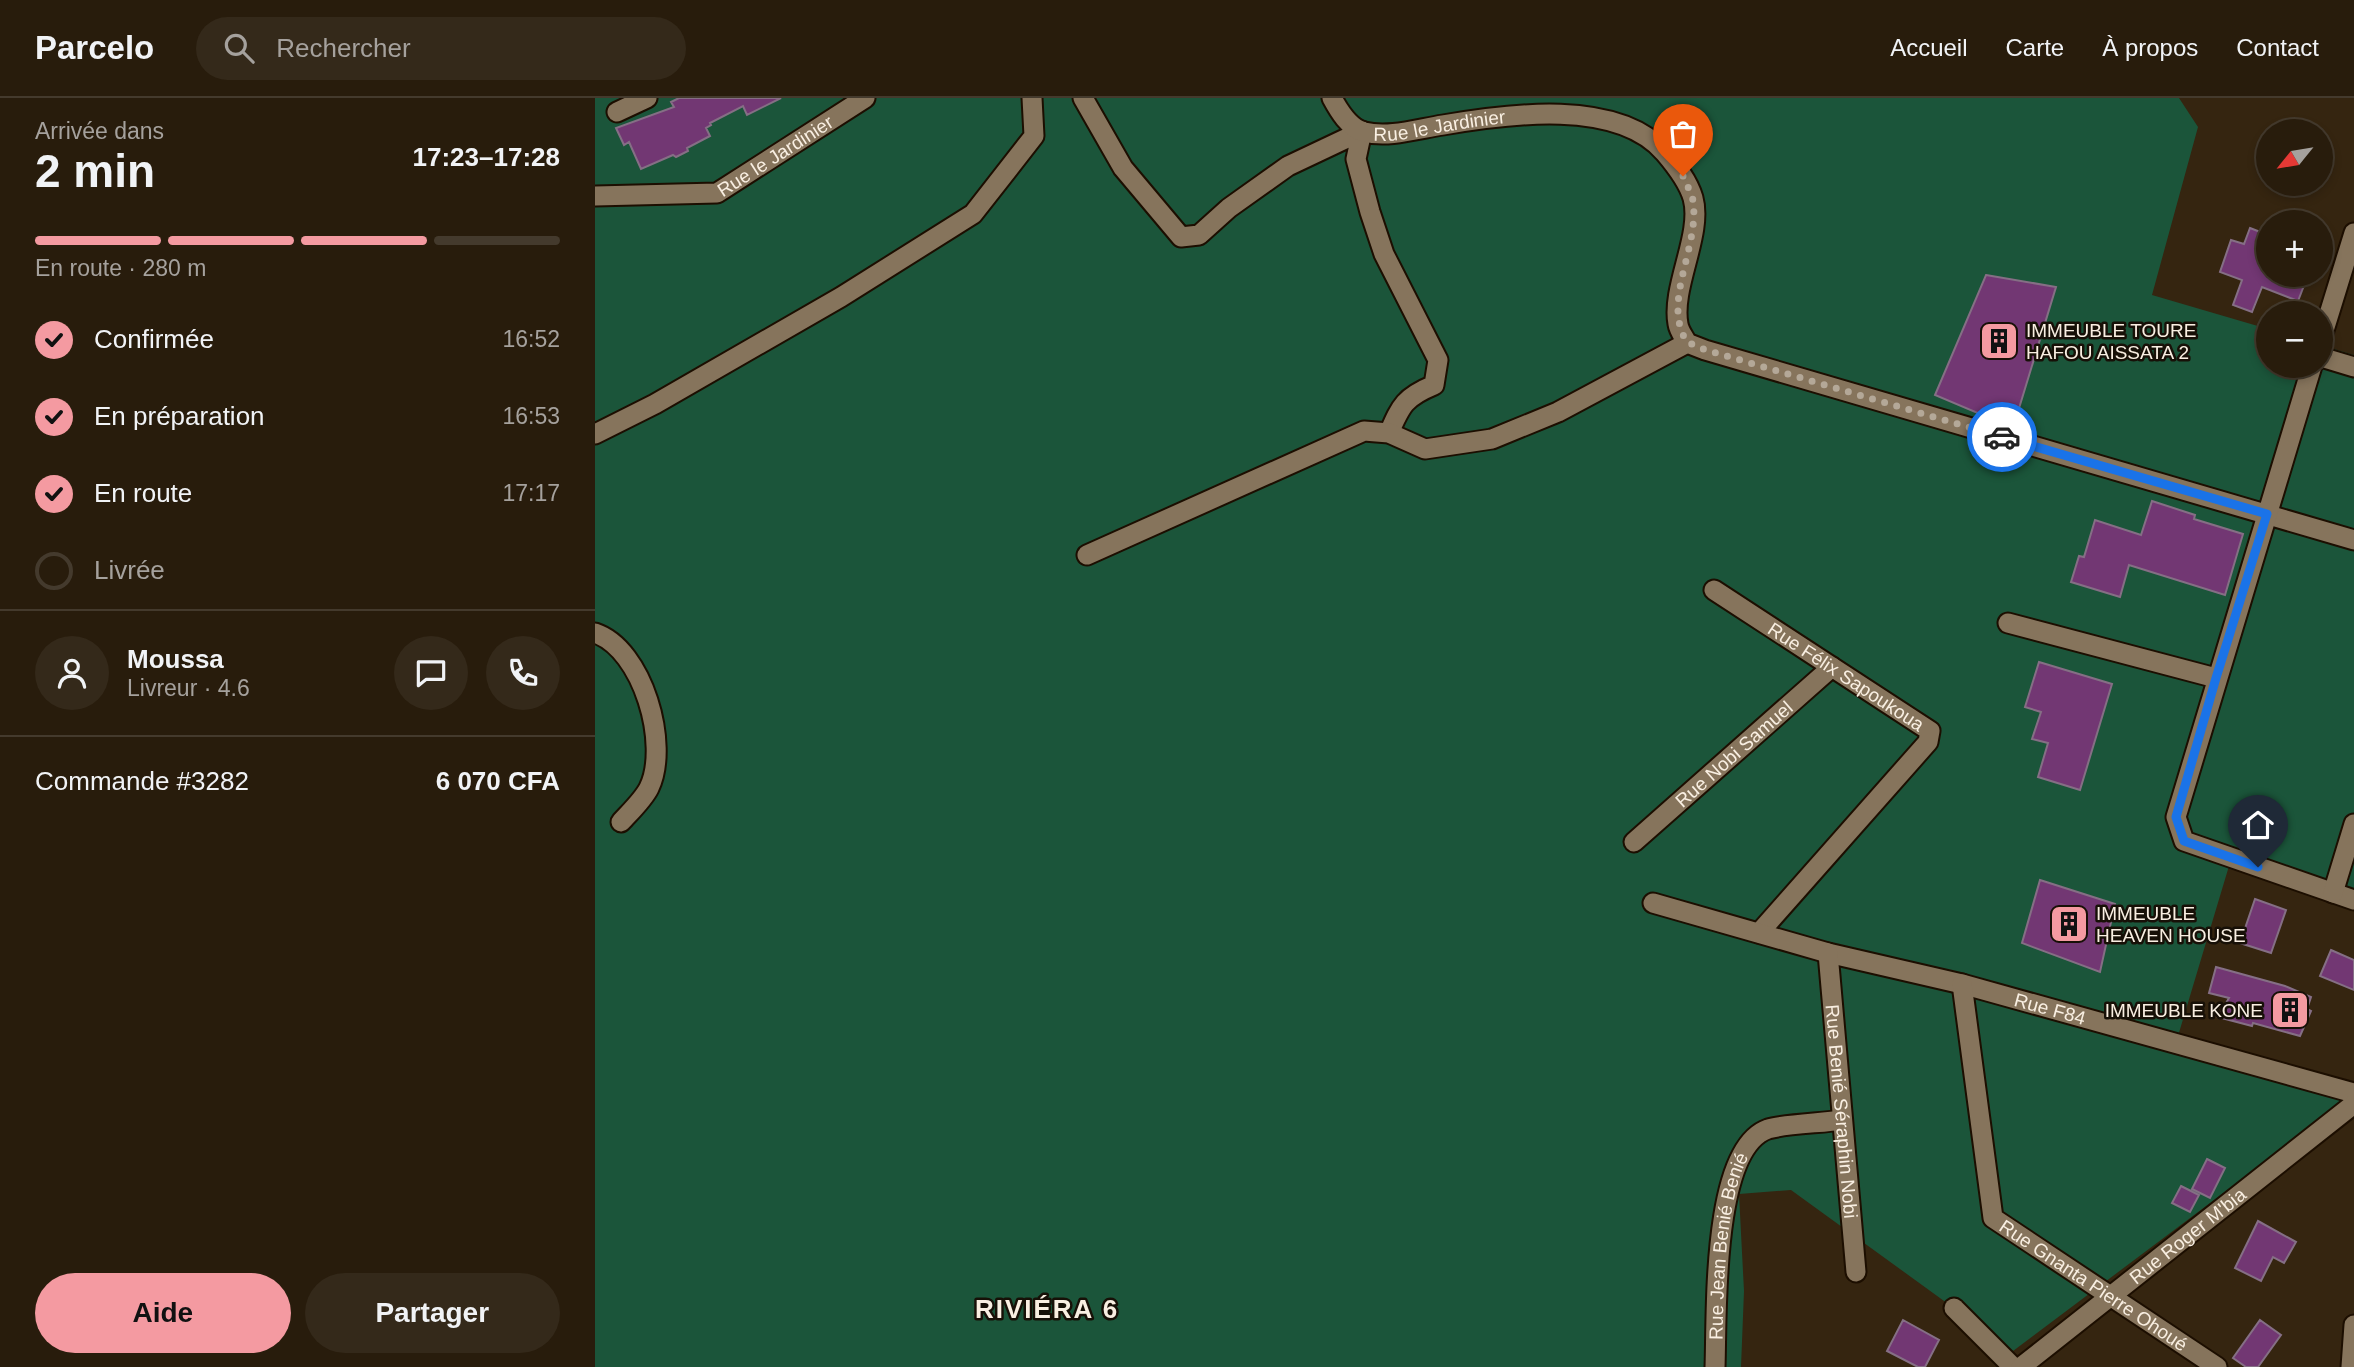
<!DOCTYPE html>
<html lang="fr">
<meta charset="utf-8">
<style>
body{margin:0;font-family:Helvetica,sans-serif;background:#34291a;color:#f1f3f6;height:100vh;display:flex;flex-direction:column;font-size:26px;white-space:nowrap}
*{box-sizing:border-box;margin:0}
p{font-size:23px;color:#a5a19d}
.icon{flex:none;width:38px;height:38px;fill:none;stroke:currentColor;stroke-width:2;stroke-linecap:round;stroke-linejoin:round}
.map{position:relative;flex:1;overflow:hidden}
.side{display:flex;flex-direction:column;background:#281c0c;width:595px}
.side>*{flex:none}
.needle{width:46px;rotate:240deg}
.tools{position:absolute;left:1661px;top:21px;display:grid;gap:14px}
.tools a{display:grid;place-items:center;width:77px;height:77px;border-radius:50%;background:#281c0c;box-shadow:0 4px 10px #0003,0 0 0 2px #443a2d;font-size:35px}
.pin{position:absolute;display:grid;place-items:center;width:60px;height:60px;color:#fff;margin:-72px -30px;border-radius:50% 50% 50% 0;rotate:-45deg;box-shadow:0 0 7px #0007}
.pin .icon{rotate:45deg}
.courier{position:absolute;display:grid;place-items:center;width:70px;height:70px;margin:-35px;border:5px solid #1a73e8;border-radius:50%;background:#fff;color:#222;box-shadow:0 2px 9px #0007}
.overview em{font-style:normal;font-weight:800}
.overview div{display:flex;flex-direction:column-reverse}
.overview{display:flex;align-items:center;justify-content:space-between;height:119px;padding:0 35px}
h1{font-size:46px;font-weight:800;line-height:52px}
.bar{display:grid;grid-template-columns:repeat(4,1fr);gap:10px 7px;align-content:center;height:84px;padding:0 35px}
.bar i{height:9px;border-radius:5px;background:#443a2d}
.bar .active{background:#f49aa1}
.bar p{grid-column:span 4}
.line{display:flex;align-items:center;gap:18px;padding:0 35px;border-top:2px solid #443a2d}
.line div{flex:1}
.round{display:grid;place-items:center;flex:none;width:74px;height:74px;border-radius:37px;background:#34291a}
ol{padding:0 35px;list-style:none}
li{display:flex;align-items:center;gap:21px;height:77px}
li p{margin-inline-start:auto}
li .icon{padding:7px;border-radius:50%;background:#f49aa1;color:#111;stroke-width:4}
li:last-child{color:#a5a19d}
li i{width:38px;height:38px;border:4px solid #443a2d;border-radius:50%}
.action{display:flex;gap:14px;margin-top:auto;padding:14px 35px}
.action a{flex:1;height:80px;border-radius:42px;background:#f49aa1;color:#111;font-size:28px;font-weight:800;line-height:80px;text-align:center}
.action a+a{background:#34291a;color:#f1f3f6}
header{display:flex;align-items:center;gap:42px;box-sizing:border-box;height:98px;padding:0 35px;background:#281c0c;border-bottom:2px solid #443a2d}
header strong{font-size:33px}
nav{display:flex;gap:38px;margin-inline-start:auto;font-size:24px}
.search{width:490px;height:63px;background:#34291a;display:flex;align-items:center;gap:18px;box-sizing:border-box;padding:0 24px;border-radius:38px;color:#a5a19d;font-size:26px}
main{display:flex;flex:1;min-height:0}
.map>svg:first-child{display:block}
.green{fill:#1b553a}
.building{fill:#723773;stroke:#856f85;stroke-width:2}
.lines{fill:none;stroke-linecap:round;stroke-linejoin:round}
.street-casing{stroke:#1c0e00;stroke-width:23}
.street{stroke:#86745c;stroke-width:19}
.done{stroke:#b4a898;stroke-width:7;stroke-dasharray:0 12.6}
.route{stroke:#1a73e8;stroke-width:9}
.labels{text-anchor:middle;stroke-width:5;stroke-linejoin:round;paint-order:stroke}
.street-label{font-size:19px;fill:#f9efe2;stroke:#171007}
.poi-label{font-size:19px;fill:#f9efe2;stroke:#171007;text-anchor:start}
.district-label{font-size:26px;font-weight:bold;letter-spacing:2px;fill:#f9efe2;stroke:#171007}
</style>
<header>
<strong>Parcelo</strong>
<div class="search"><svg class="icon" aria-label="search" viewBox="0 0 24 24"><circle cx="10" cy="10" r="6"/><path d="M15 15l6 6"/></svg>Rechercher</div>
<nav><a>Accueil</a><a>Carte</a><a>À propos</a><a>Contact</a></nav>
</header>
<main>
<section class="side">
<div class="overview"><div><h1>2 min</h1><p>Arrivée dans</p></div><em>17:23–17:28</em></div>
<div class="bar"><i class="active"></i><i class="active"></i><i class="active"></i><i></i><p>En route · 280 m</p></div>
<ol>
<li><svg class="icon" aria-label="check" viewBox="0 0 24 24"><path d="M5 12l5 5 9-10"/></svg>Confirmée<p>16:52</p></li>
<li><svg class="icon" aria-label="check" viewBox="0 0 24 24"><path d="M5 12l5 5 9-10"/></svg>En préparation<p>16:53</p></li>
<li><svg class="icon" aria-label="check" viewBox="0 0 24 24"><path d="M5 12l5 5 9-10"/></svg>En route<p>17:17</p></li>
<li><i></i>Livrée</li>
</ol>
<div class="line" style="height:126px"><a class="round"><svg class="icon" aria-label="person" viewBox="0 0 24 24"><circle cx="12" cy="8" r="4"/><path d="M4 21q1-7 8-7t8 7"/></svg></a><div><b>Moussa</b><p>Livreur · 4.6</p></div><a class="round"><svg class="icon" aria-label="chat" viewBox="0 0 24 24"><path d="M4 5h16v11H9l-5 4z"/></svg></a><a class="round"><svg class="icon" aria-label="phone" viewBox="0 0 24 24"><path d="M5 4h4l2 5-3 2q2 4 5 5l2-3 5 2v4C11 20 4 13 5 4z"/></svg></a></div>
<div class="line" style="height:91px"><div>Commande #3282</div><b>6 070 CFA</b></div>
<div class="action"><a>Aide</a><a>Partager</a></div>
</section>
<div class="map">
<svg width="1759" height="1269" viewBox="0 0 1759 1269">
<rect width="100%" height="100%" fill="#352510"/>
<path class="green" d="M0 0H1584L1603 29 1557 197 1673 231V268H1726V247L1759 257V794L1637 758 1580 948 1759 997 1418 1253 1196 1092 1144 1096 1149 1193 1146 1269H0Z"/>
<path class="building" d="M84 0H186L152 17 148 8 115 25 116 27 111 30 115 38 92 50 93 53 81 59 78 57 46 71 34 44 29 47 21 30 79 9 76 4Z
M1655 130 1673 137V177H1713L1703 203 1667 189 1657 214 1638 207 1647 182 1625 174 1636 142 1649 146Z
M1391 177 1461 189 1418 330 1340 297Z
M1557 403 1600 417 1599 421 1648 436 1630 497 1534 467 1525 499 1476 484 1484 458 1489 459 1500 422 1546 437Z
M1444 564 1517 586 1485 692 1443 679 1453 645 1437 641 1446 614 1430 609Z
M1445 782 1520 806 1505 874 1427 845Z
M1660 801 1691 812 1676 855 1645 845Z
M1736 852 1759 862V892L1725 878Z
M1621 869 1690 888 1716 899 1712 911 1716 913 1705 938 1658 925 1657 928 1623 919 1634 900 1614 895Z
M1612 1061 1630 1070 1615 1100 1597 1091Z
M1586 1088 1604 1097 1595 1114 1577 1105Z
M1663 1123 1701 1144 1689 1165 1678 1159 1666 1183 1640 1170Z
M1308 1222 1344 1242 1330 1269H1323L1292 1253Z
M1665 1222 1686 1237 1663 1269H1651L1638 1260Z"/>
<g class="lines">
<defs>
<g id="street">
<path d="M488 0 528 70 586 139 604 137 634 110 693 68 767 33 761 61 775 114 789 156 843 262 839 287C810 299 806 307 794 335"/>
<path id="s1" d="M737 0C744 13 754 30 769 34 794 40 822 31 848 27 912 16 1023 0 1070 55 1081 68 1093 83 1098 100 1108 136 1076 189 1083 226 1084 233 1089 239 1092 245L1110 252 1759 442"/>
<path d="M22 14 52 0"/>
<path id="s2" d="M0 98 122 95 270 0"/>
<path d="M1726 242 1759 135"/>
<path d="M1726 259 1759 269"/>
<path d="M1717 268 1581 719 1589 743 1759 802"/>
<path d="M0 336 60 306 246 199 378 116 439 38 437 0"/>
<path d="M492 457 769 333 794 335 830 351 897 341 963 314 1092 245"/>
<path id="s3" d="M1119 492 1335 633 1333 644 1164 835"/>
<path d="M1413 525 1621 580"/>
<path d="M0 535C48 551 75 647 54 690 48 702 35 714 26 724"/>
<path id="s4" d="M1039 744 1237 569"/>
<path d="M1738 795 1759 726"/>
<path id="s5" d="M1058 805 1233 855 1367 886 1759 995"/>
<path id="s6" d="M1233 855 1261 1174"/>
<path id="s7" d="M1367 886 1398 1120 1622 1269"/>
<path d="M1359 1210 1418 1269"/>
<path id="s8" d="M1120 1269C1122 1218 1116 1051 1173 1031 1189 1026 1228 1025 1247 1022"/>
<path id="s9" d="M1426 1269 1759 1006"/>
<path d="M1756 1269 1759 1227"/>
</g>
</defs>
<use href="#street" class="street-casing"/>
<use href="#street" class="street"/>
</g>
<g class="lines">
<path class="done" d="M1088 78C1091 86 1097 95 1098 103 1105 149 1066 204 1092 244L1111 252 1407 339"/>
<path class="route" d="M1407 339 1672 416 1621 580 1581 719 1589 743 1663 769"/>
</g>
<defs>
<symbol id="building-square" viewBox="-11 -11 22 22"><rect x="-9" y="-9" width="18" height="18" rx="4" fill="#f49aa1" stroke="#171007"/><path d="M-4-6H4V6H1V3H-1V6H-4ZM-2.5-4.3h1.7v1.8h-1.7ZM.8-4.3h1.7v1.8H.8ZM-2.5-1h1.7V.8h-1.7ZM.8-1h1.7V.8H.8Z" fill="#111"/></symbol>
</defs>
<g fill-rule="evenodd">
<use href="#building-square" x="1382" y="221" width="44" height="44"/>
<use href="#building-square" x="1452" y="804" width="44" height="44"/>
<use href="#building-square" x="1673" y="890" width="44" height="44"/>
</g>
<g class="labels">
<g class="street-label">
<text dy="7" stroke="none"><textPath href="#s1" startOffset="124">Rue le Jardinier</textPath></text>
<text dy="7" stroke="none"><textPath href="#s2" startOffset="191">Rue le Jardinier</textPath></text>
<text dy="7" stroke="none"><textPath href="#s3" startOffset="158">Rue Félix Sapoukoua</textPath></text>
<text dy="7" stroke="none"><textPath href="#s4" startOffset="133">Rue Nobi Samuel</textPath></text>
<text dy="7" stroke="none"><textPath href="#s5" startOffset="411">Rue F84</textPath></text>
<text dy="7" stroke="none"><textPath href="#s6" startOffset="159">Rue Benié Séraphin Nobi</textPath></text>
<text dy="7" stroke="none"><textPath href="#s9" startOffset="212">Rue Roger M'bia</textPath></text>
<text dy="7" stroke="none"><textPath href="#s8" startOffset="122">Rue Jean Benié Benié</textPath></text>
<text dy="7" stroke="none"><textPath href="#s7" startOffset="357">Rue Gnanta Pierre Ohoué</textPath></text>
</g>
<g class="poi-label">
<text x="1431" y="239">IMMEUBLE TOURE<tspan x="1431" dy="22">HAFOU AISSATA 2</tspan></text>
<text x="1501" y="822">IMMEUBLE<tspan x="1501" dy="22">HEAVEN HOUSE</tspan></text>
<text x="1668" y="919" text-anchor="end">IMMEUBLE KONE</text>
</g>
<g class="district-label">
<text x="452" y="1220">RIVIÉRA 6</text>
</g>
</g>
</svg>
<div class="tools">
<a><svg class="needle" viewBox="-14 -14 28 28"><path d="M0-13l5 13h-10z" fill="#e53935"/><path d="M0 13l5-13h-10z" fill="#a5a19d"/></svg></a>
<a>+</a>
<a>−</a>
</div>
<div class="pin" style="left:1088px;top:78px;background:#ea580c"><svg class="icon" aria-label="bag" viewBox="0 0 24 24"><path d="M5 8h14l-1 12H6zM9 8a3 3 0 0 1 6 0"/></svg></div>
<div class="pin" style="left:1663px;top:769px;background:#1f2937"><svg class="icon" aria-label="home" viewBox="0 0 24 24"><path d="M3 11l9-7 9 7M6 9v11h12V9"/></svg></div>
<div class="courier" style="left:1407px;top:339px"><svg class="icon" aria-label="car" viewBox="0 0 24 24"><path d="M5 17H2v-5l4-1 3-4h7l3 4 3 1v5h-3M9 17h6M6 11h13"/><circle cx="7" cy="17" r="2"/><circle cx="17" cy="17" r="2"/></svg></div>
</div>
</main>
